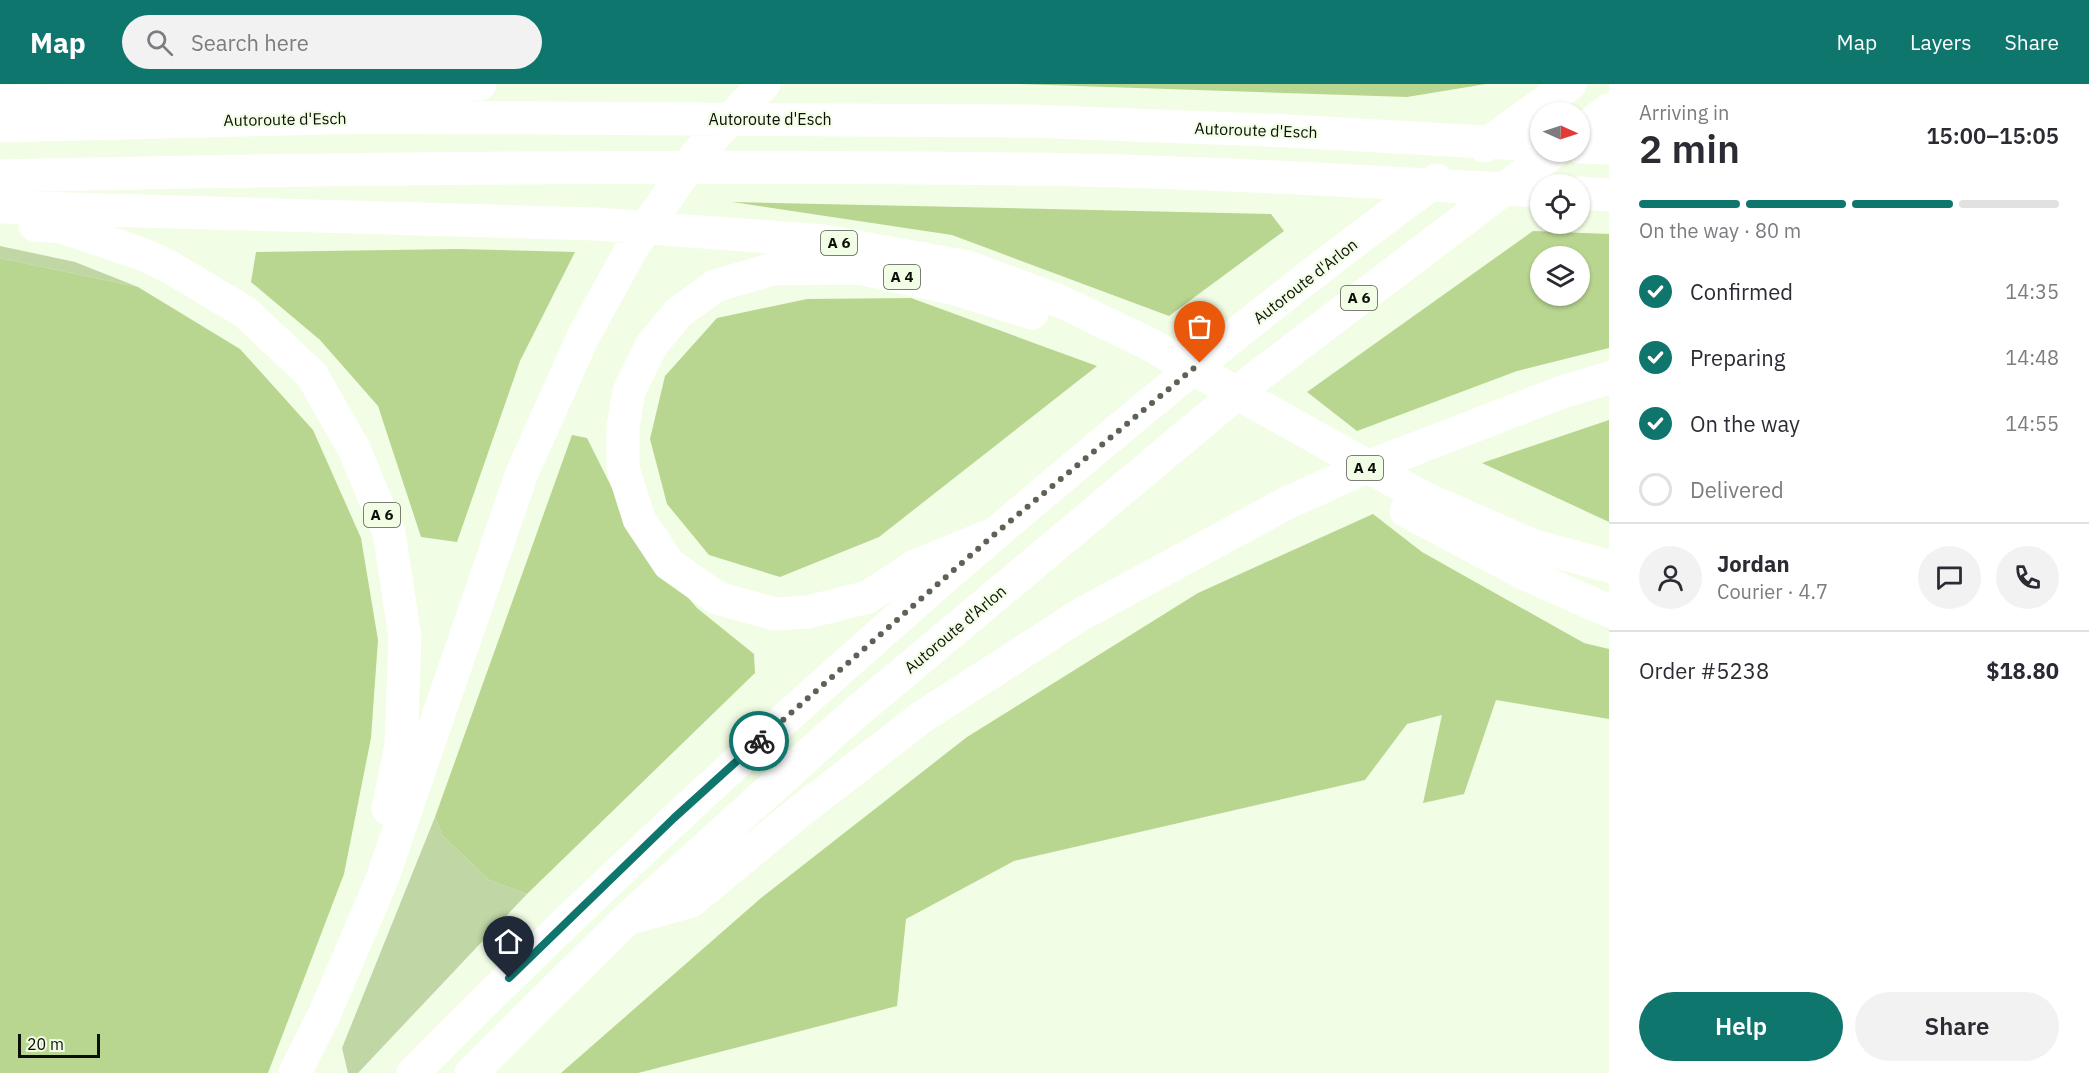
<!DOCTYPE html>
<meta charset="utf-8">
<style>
body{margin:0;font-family:"IBM Plex Sans",sans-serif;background:#f2f2f3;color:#2b2b33;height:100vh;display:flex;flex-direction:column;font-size:22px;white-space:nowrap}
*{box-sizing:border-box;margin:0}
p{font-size:20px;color:#7c7c81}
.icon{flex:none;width:33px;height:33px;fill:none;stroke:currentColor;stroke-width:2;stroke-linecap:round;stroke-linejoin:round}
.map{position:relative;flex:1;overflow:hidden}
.sheet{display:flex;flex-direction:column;background:#fff;width:480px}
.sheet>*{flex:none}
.needle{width:39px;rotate:93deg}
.fabs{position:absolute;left:1530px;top:18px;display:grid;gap:12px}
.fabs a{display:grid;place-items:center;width:60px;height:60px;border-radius:50%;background:#fff;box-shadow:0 2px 4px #0004;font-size:30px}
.scale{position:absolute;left:18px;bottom:15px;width:82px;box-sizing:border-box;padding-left:6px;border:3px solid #0c0f07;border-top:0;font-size:16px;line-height:21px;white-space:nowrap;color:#0c0f07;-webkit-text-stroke:4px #f2fde5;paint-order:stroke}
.pin{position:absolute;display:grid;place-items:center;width:51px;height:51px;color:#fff;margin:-62px -26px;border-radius:50% 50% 50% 0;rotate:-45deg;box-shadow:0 0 6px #0007}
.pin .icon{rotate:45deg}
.courier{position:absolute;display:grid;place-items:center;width:60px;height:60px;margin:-30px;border:4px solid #0f766e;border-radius:50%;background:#fff;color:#222;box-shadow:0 2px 8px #0007}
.headline em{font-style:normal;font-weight:600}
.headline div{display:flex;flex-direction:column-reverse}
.headline{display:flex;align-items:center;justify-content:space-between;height:102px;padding:0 30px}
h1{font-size:39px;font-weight:600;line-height:45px}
.bar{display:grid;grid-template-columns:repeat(4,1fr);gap:9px 6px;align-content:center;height:72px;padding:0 30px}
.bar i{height:8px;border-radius:4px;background:#e1e1e2}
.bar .on{background:#0f766e}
.bar p{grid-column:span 4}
.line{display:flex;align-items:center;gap:15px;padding:0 30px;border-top:2px solid #e1e1e2}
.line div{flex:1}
.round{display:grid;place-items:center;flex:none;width:63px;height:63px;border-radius:32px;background:#f2f2f3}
ol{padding:0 30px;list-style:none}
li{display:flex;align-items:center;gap:18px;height:66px}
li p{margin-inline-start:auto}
li .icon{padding:6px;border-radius:50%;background:#0f766e;color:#fff;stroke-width:4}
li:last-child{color:#7c7c81}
li i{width:33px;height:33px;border:3px solid #e1e1e2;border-radius:50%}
.primary-button{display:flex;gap:12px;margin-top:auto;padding:12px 30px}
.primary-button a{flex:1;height:69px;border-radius:36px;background:#0f766e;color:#fff;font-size:24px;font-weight:600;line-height:69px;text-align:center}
.primary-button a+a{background:#f2f2f3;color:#2b2b33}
header{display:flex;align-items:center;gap:36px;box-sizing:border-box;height:84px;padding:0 30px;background:#0f766e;color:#fff}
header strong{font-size:28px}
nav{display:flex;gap:33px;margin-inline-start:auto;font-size:21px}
.search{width:420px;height:54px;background:#f2f2f3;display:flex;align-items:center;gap:15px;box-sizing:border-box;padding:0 21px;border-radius:33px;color:#7c7c81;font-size:22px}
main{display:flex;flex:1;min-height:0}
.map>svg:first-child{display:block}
.green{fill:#c0d6a5}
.forest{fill:#b8d690;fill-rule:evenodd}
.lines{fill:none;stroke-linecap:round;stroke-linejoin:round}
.motorway{stroke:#fff;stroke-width:33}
.done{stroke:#5c6255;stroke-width:6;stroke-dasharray:0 10.8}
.route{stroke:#0f766e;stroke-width:8}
.labels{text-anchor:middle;stroke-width:4.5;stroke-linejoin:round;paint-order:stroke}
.shield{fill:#f2fde5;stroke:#51564a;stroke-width:1.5}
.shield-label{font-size:15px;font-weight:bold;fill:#0c0f07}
.street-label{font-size:16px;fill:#0c0f07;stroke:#f2fde5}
</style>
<header>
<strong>Map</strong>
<div class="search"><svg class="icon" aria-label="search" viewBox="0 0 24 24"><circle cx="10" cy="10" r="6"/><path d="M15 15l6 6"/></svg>Search here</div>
<nav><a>Map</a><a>Layers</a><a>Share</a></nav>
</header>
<main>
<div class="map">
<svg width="1609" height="989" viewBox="0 0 1609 989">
<rect width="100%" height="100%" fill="#f2fde5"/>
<path class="green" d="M0 162 75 178 138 203 0 174Z
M435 733 442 751 489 796 527 810 358 989H348L342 964Z"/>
<path class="forest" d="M1018 0H1486L1407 13Z
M732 118 1271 130 1284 147 1169 232 952 151Z
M1533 147 1609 150V264L1517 287 1357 347 1307 308ZM1540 172H1580V212H1540Z
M458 165 575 168 520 277 457 458 421 453 378 322 320 256 251 198 256 168Z
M0 174 138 203 240 265 313 346 361 454 378 556 371 654 344 790 268 989H0Z
M911 214 1097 282 879 453 780 493 709 471 667 420 650 355 665 292 717 234 807 215Z
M1609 336V438L1482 379Z
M572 351 587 354 637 454 697 524 754 570 755 589 527 810 489 796 442 751 435 733Z
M1373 430 1422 468 1584 559 1609 565V635L1496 616 1464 710 1423 719 1442 631 1407 640 1365 696 1014 777 906 835 897 922 638 989H561L761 814 967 653 1198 509Z"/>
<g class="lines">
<path class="motorway" d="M0 18 161 14 480 0
M0 42 365 33 1028 37 1289 47 1540 61
M1580 48 1609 26
M1484 62 1570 0
M1580 63 1609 64
M0 92C341 84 681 81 1022 85 1195 87 1368 98 1540 107
M1580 109 1609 111
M0 123 595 140 824 157 968 183 1060 217 1149 260 1426 415 1534 462 1609 482
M35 141 62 143 142 170 168 182 245 228 312 291 354 365 389 449 405 553 401 661 388 725
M1406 427 1523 489 1609 527
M996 449 915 482 868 513 808 528 774 530 717 514 669 480 639 435 623 384V343L629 307 651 262 678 229 715 202 773 185 859 184 956 205 1032 229
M634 833 691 817 799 728 922 633 1080 531 1285 420 1360 386 1562 308 1609 294
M295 989 324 931 381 798 522 389 583 253 632 164 697 70 764 0
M413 989C586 814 767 648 953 486 1110 351 1270 218 1437 96
M471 989 627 835 847 636 1254 295 1553 68"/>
</g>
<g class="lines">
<path class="done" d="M759 657 996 449 1200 279"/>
<path class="route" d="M509 894 674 734 759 657"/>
</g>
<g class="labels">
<g class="shield">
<rect x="821" y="147" width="36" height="24" rx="4.5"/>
<rect x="884" y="181" width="36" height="24" rx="4.5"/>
<rect x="1341" y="202" width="36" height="24" rx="4.5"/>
<rect x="1347" y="372" width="36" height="24" rx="4.5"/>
<rect x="364" y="419" width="36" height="24" rx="4.5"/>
</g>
<g class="shield-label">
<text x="839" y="164">A 6</text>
<text x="902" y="198">A 4</text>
<text x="1359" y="219">A 6</text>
<text x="1365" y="389">A 4</text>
<text x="382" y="436">A 6</text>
</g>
<g class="street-label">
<text transform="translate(285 35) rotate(-1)" y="6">Autoroute d'Esch</text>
<text x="770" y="41">Autoroute d'Esch</text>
<text transform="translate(1256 46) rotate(2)" y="6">Autoroute d'Esch</text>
<text transform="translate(1305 197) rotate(-38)" y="6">Autoroute d'Arlon</text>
<text transform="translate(955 545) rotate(-40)" y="6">Autoroute d'Arlon</text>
</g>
</g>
</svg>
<div class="fabs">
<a><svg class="needle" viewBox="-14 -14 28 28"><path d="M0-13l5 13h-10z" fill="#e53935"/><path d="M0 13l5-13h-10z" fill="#7c7c81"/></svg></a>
<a><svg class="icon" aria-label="locate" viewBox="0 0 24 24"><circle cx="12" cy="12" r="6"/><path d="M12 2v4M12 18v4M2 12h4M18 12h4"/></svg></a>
<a><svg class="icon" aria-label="layers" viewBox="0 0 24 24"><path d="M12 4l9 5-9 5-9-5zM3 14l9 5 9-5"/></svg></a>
</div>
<div class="scale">20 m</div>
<div class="pin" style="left:1200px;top:279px;background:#ea580c"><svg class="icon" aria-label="bag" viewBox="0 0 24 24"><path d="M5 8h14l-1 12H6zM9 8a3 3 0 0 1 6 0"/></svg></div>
<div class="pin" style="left:509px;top:894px;background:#1f2937"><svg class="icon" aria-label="home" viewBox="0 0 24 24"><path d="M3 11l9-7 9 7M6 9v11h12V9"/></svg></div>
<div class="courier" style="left:759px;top:657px"><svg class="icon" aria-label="bike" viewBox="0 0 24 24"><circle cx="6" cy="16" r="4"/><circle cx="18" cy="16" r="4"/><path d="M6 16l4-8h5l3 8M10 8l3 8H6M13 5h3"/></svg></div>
</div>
<section class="sheet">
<div class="headline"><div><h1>2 min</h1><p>Arriving in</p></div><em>15:00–15:05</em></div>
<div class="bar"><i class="on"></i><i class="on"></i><i class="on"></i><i></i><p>On the way · 80 m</p></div>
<ol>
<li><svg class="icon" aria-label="check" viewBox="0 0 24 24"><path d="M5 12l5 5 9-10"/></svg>Confirmed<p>14:35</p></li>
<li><svg class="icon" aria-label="check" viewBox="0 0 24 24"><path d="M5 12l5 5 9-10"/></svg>Preparing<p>14:48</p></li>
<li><svg class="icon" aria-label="check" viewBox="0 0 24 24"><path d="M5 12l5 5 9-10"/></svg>On the way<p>14:55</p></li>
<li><i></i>Delivered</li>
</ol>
<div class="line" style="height:108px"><a class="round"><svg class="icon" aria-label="person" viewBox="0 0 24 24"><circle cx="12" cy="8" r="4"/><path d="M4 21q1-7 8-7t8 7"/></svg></a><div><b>Jordan</b><p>Courier · 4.7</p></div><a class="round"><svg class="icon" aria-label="chat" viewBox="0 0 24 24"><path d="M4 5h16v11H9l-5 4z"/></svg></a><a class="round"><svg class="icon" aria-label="phone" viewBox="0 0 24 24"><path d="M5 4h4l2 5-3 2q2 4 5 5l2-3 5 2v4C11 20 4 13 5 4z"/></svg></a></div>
<div class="line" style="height:78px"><div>Order #5238</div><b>$18.80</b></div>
<div class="primary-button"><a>Help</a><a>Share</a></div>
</section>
</main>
